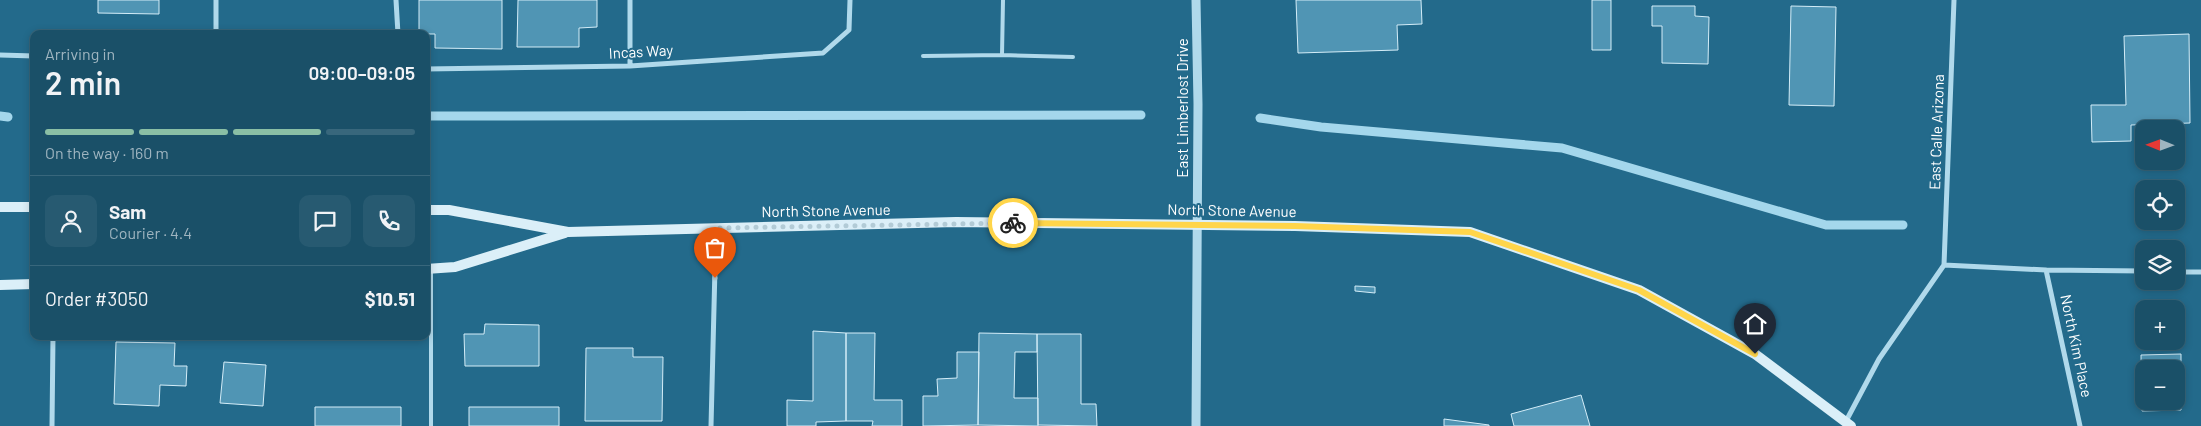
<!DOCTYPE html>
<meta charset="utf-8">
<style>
body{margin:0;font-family:Barlow,sans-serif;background:#275a71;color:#f1f3f6;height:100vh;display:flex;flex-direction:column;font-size:19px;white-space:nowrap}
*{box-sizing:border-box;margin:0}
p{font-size:16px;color:#9fb5c0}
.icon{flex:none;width:28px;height:28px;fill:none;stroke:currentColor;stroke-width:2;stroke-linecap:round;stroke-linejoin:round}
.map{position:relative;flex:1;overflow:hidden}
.side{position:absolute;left:30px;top:30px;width:400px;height:310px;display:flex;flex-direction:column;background:#1a5068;border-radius:10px;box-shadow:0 2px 8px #0003,0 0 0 1px #38677c}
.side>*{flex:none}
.needle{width:32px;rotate:271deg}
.tools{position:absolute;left:2135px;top:120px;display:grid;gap:10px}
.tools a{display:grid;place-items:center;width:50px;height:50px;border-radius:10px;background:#1a5068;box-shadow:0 2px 8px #0003,0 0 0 1px #38677c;font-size:25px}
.pin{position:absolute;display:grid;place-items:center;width:42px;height:42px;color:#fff;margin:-51px -21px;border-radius:50% 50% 50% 0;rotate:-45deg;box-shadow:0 0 5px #0007}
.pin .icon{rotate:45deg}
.courier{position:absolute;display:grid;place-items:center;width:50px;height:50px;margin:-25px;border:4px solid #ffd54a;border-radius:50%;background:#fff;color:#222;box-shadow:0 1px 6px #0007}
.overview em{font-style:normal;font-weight:600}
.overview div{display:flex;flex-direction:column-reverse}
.overview{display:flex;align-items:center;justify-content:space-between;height:85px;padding:0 15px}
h1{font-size:32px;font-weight:600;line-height:38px}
.bar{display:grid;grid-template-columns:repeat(4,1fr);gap:8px 5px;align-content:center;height:60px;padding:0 15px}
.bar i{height:6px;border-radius:4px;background:#38677c}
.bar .on{background:#8abfa5}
.bar p{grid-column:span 4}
.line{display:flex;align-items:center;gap:12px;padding:0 15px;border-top:1px solid #38677c}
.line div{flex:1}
.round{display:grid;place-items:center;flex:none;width:52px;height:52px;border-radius:10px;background:#275a71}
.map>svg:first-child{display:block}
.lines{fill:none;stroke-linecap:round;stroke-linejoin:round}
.stream{stroke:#a4d7ec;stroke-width:9}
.building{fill:#5095b4;stroke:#d4edf8;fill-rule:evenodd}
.service{stroke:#b0d9eb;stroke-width:4}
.minor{stroke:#b0d9eb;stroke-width:5}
.tertiary{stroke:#b0d9eb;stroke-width:9}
.secondary{stroke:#dbeff8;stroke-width:10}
.done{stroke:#b2cbd6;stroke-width:5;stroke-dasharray:0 9}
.route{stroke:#ffd54a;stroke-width:6}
.labels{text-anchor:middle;stroke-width:4;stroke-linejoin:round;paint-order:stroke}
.street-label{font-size:15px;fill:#fff;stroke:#236a8b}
</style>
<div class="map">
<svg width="2201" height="426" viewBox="0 0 2201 426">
<rect width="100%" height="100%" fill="#236a8b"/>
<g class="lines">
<path class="stream" d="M0 116 8 117
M426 116 1141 115
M1260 118 1321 127 1562 148 1826 225H1903"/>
</g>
<path class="building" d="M98 0H159V14L98 13Z
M419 0H502V49L435 48V34H419Z
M518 0H597V27L579 28V47H517Z
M1296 0H1421L1422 24 1397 25 1398 50 1298 53Z
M1592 0H1611V50H1592Z
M1652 6H1695V16L1709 17 1708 64 1662 63V26H1652Z
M1791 6 1836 7 1834 106 1789 105Z
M2189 34 2190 123 2131 125V141L2092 142 2091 105H2126L2124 36Z
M1355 286 1375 287V293L1355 291Z
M485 324 539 325V366H465L464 334H484Z
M813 331 846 333V421L816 422V426H787V400L813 401Z
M846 333H875L874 400H902V426H872L873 421H846Z
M979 333 1037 334V352H1015L1014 398H1038V426L978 425Z
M1037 334H1081V404H1096L1097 426 1038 425Z
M116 342 175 343 174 366H187L186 386 160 385 159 406 114 404Z
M586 348H633V357H663L662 421H585Z
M957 352H979L978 425 923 426V396H938L937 379 957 378Z
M2181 354V410L2142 411 2141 355ZM2144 369H2176V401H2144Z
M224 362 266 365 263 406 220 403Z
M1581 395 1590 426H1514L1511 414Z
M315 407H401V426H315Z
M469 407H559V426H469Z
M1444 419 1489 425V426H1444Z"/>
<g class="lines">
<path class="service" d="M1002 55 1073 57
M923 56 1002 55 1003 0
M431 426V271"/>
<path class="minor" d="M216 0V34
M396 0 398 34
M0 55 34 56
M630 66V0
M426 69 630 66 823 53 849 30 850 0
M1944 265 1954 0
M1944 265 2046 270 2144 271
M2046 270 2080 426
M2176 272H2201
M1845 423 1879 359 1944 265
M52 426 53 336
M711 426 716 228"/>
<path class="tertiary" d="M1196 426 1198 104 1196 0"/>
<path class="secondary" d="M0 207H34
M426 210H449L568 232 956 222 1295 226 1470 232 1639 290 1755 354 1851 426
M426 269 455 267 565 233
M0 285 34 284"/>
</g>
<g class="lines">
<path class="done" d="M715 278 716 228 1013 223"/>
<path class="route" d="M1013 223 1295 226 1470 232 1639 290 1755 354"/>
</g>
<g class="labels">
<g class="street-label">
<text transform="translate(641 52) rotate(-3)" y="5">Incas Way</text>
<text transform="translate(1183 108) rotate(-90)" y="5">East Limberlost Drive</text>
<text transform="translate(1937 132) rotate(-88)" y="5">East Calle Arizona</text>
<text transform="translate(826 211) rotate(-1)" y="5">North Stone Avenue</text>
<text transform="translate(1232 211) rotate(1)" y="5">North Stone Avenue</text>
<text transform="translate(2076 346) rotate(78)" y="5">North Kim Place</text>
</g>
</g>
</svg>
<div class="tools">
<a><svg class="needle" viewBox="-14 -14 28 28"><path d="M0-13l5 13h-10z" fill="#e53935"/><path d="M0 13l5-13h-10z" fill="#9fb5c0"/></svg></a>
<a><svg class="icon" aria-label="locate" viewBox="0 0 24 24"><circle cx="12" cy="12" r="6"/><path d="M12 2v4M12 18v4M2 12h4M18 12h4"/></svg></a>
<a><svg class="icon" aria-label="layers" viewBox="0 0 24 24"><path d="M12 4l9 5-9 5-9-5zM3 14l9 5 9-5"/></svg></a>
<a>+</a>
<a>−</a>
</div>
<div class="pin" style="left:715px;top:278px;background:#ea580c"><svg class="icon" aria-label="bag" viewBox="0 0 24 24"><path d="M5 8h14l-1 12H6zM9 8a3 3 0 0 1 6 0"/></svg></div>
<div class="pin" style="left:1755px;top:354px;background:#1f2937"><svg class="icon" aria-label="home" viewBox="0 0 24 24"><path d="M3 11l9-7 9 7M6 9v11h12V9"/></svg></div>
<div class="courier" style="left:1013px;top:223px"><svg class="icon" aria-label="bike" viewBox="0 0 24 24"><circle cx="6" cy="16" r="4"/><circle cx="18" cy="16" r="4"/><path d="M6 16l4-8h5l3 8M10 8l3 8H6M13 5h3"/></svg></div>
<section class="side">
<div class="overview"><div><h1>2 min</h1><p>Arriving in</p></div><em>09:00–09:05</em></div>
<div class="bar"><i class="on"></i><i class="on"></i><i class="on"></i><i></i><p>On the way · 160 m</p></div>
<div class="line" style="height:90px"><a class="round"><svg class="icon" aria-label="person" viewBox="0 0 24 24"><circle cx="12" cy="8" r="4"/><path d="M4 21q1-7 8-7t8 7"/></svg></a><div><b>Sam</b><p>Courier · 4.4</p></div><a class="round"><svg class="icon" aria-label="chat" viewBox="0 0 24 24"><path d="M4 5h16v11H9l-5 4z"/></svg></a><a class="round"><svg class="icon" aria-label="phone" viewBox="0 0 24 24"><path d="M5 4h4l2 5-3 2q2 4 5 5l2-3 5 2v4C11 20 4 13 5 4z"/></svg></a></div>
<div class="line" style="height:65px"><div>Order #3050</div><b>$10.51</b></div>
</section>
</div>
